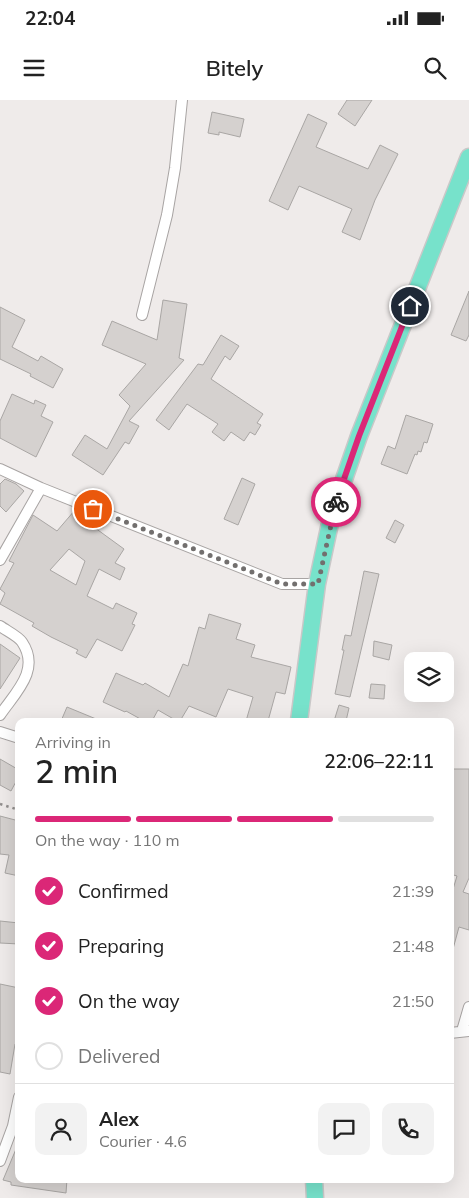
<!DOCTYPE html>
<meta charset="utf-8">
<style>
body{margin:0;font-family:Mulish,sans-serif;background:#f2f2f2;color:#222;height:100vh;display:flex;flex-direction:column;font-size:19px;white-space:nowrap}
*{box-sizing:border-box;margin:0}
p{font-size:16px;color:#767676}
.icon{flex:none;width:28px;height:28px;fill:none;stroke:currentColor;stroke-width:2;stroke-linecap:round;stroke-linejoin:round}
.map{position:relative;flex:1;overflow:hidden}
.sheet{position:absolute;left:15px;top:618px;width:439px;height:465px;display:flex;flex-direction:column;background:#fff;border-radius:10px;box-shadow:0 5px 20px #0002}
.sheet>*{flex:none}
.tools{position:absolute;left:404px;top:552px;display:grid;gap:10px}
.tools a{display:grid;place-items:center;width:50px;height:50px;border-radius:10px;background:#fff;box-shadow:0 5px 20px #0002;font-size:25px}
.pin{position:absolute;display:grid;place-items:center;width:42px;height:42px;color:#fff;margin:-21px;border:2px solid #fff;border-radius:50%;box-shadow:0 1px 5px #0007}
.courier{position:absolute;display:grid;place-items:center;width:50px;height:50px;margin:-25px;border:4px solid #db2777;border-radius:50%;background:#fff;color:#222;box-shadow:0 1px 6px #0007}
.head em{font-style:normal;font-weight:600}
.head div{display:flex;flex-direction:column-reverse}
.head{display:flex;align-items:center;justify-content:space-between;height:85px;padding:0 20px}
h1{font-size:32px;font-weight:600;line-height:38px}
.bar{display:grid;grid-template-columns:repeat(4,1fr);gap:8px 5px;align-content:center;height:60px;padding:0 20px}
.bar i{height:6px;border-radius:4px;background:#e0e0e0}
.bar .selected{background:#db2777}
.bar p{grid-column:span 4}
.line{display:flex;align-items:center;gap:12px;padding:0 20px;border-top:1px solid #e0e0e0}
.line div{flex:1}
.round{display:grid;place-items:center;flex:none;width:52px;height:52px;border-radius:10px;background:#f2f2f2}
ol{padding:0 20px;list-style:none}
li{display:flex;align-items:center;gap:15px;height:55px}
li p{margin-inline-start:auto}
li .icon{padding:5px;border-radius:50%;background:#db2777;color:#fff;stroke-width:4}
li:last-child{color:#767676}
li i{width:28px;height:28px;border:2px solid #e0e0e0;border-radius:50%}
.status{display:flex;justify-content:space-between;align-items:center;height:35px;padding:0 25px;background:#fff;direction:ltr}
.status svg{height:14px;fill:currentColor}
header{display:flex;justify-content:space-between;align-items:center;height:65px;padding:0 20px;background:#fff;font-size:22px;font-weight:600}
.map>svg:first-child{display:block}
.building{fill:#d5d1cf;stroke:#a9a6a4;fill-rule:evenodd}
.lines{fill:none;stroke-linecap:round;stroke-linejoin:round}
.minor-casing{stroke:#a8a4a3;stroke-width:12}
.primary-casing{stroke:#c9c8c8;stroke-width:19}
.path{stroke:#928f8e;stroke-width:2.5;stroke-dasharray:2.5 4;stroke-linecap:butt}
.minor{stroke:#fff;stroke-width:10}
.primary{stroke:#77e2cb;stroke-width:16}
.done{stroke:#726f6e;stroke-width:5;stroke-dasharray:0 9}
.route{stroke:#db2777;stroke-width:6}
</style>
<div class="status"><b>22:04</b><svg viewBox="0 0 49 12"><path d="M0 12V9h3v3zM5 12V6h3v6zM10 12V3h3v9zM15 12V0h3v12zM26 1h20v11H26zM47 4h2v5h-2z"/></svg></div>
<header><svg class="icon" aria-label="menu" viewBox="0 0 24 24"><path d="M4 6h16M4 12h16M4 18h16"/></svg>Bitely<svg class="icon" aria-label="search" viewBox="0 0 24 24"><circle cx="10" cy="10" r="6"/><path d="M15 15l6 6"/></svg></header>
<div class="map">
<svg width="469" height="1098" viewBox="0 0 469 1098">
<rect width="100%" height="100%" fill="#efebea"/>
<path class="building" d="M347 0H372L355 26 338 14Z
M212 12 244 19 240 37 219 32V35L208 33Z
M308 14 327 23 316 47 368 69 380 45 398 54 375 100 360 140 342 132 352 109 299 86 288 110 269 101Z
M469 191V235L466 241 451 235Z
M163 200 187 204 179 258 184 260 129 321 139 326 129 344 125 342 103 375 72 355 85 335 107 349 130 306 119 295 146 264 102 245 112 221 157 240Z
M0 207 25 220 12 247 38 261 41 256 63 269 53 288 30 276 31 274 0 259Z
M221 235 239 246 230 260 225 256 211 279 263 314 257 323 261 325 255 335 250 332 244 341 231 332 224 341 212 332 218 324 187 304 169 330 156 320 198 264 203 265Z
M12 294 34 304 35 300 46 305 41 316 53 322 36 357 0 338V321Z
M406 315 433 324 427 343 424 342 421 352 418 351 417 355 415 354 407 374 381 364 388 346 395 349Z
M242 378 255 384 238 425 224 419Z
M5 379 16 384 24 391 6 412 0 406V384Z
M75 410 92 424 91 425 124 449 115 463 125 468 120 480 99 469 87 496 113 509 116 503 137 513 132 524 135 525 122 551 97 539 86 558 76 553 78 550 51 537 32 526 34 523 0 504 5 493 0 489 14 463 9 461 33 415 57 431ZM69 449 85 461 76 485 50 470Z
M395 420 404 425 395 443 386 438Z
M364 471 379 474 350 597 335 594 344 550H342L345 535 351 536Z
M209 514 241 524 236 539 255 545 251 557 291 567 285 594 276 592 268 621H246L253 597 228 589 216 617 189 606 180 621H177L158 610 152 621H144L126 611 125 612 103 602 116 573 143 585 145 583 169 597 183 564 188 566 199 527 205 529Z
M374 541 392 545 389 560 373 556Z
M0 544 20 558 0 589Z
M371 584 385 585 384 599 369 598Z
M339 605 349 608 346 621H334Z
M67 607 101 621H61Z
M0 659 19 670V676L11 691 0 685Z
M450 669H469V778L463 792 469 794V830L459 827 453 849 450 848V799L457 776 450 774Z
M0 716 19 721V776L5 773 9 755 0 754Z
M0 821 19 823V844L0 843Z
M0 884 19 888V945L15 944 10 974 0 972Z
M19 1042V1079H67L66 1093 11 1085V1082L3 1080Z"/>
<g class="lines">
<defs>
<path id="minor" d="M142 215 167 115 175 68 182 0
M0 369 41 388 282 484H317
M0 460 41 388
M0 526C7 531 18 536 22 542 41 570 15 593 0 615
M0 632 19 638
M462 931 469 907
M450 933 469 931
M0 1061 13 1026 19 997"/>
<path id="primary" d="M299 621 317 484 332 414 359 336 469 57
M314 1079 315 1098"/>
</defs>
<use href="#minor" class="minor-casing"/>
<use href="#primary" class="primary-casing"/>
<path class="path" d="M0 704 19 710"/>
<use href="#minor" class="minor"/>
<use href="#primary" class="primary"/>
</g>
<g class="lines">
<path class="done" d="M93 409 282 484H318L336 402"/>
<path class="route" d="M336 402 359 336 410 206"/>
</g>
</svg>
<div class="tools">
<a><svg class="icon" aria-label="layers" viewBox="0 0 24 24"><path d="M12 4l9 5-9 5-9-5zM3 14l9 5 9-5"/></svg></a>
</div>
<div class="pin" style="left:93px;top:409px;background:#ea580c"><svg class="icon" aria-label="bag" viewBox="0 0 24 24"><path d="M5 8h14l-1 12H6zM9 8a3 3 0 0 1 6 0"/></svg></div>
<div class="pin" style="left:410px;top:206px;background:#1f2937"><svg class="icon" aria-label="home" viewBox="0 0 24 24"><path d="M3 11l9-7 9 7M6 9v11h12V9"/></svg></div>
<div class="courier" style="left:336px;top:402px"><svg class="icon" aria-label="bike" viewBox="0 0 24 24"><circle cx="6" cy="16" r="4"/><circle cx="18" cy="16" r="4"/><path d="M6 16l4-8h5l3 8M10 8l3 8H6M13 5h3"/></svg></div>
<section class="sheet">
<div class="head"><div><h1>2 min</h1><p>Arriving in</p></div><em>22:06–22:11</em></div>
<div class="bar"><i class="selected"></i><i class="selected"></i><i class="selected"></i><i></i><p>On the way · 110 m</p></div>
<ol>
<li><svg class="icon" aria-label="check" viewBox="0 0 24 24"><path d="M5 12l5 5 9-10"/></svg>Confirmed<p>21:39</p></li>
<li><svg class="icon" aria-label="check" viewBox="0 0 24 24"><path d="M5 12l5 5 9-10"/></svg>Preparing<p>21:48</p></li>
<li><svg class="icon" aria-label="check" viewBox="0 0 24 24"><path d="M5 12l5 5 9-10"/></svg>On the way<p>21:50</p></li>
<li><i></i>Delivered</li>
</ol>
<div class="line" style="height:90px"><a class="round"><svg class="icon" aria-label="person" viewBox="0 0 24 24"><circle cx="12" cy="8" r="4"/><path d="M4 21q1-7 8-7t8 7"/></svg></a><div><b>Alex</b><p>Courier · 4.6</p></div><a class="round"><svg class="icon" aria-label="chat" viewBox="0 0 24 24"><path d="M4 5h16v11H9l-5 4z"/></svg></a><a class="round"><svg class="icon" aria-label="phone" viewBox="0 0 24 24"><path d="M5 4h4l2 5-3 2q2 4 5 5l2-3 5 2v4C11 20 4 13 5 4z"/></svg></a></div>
</section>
</div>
